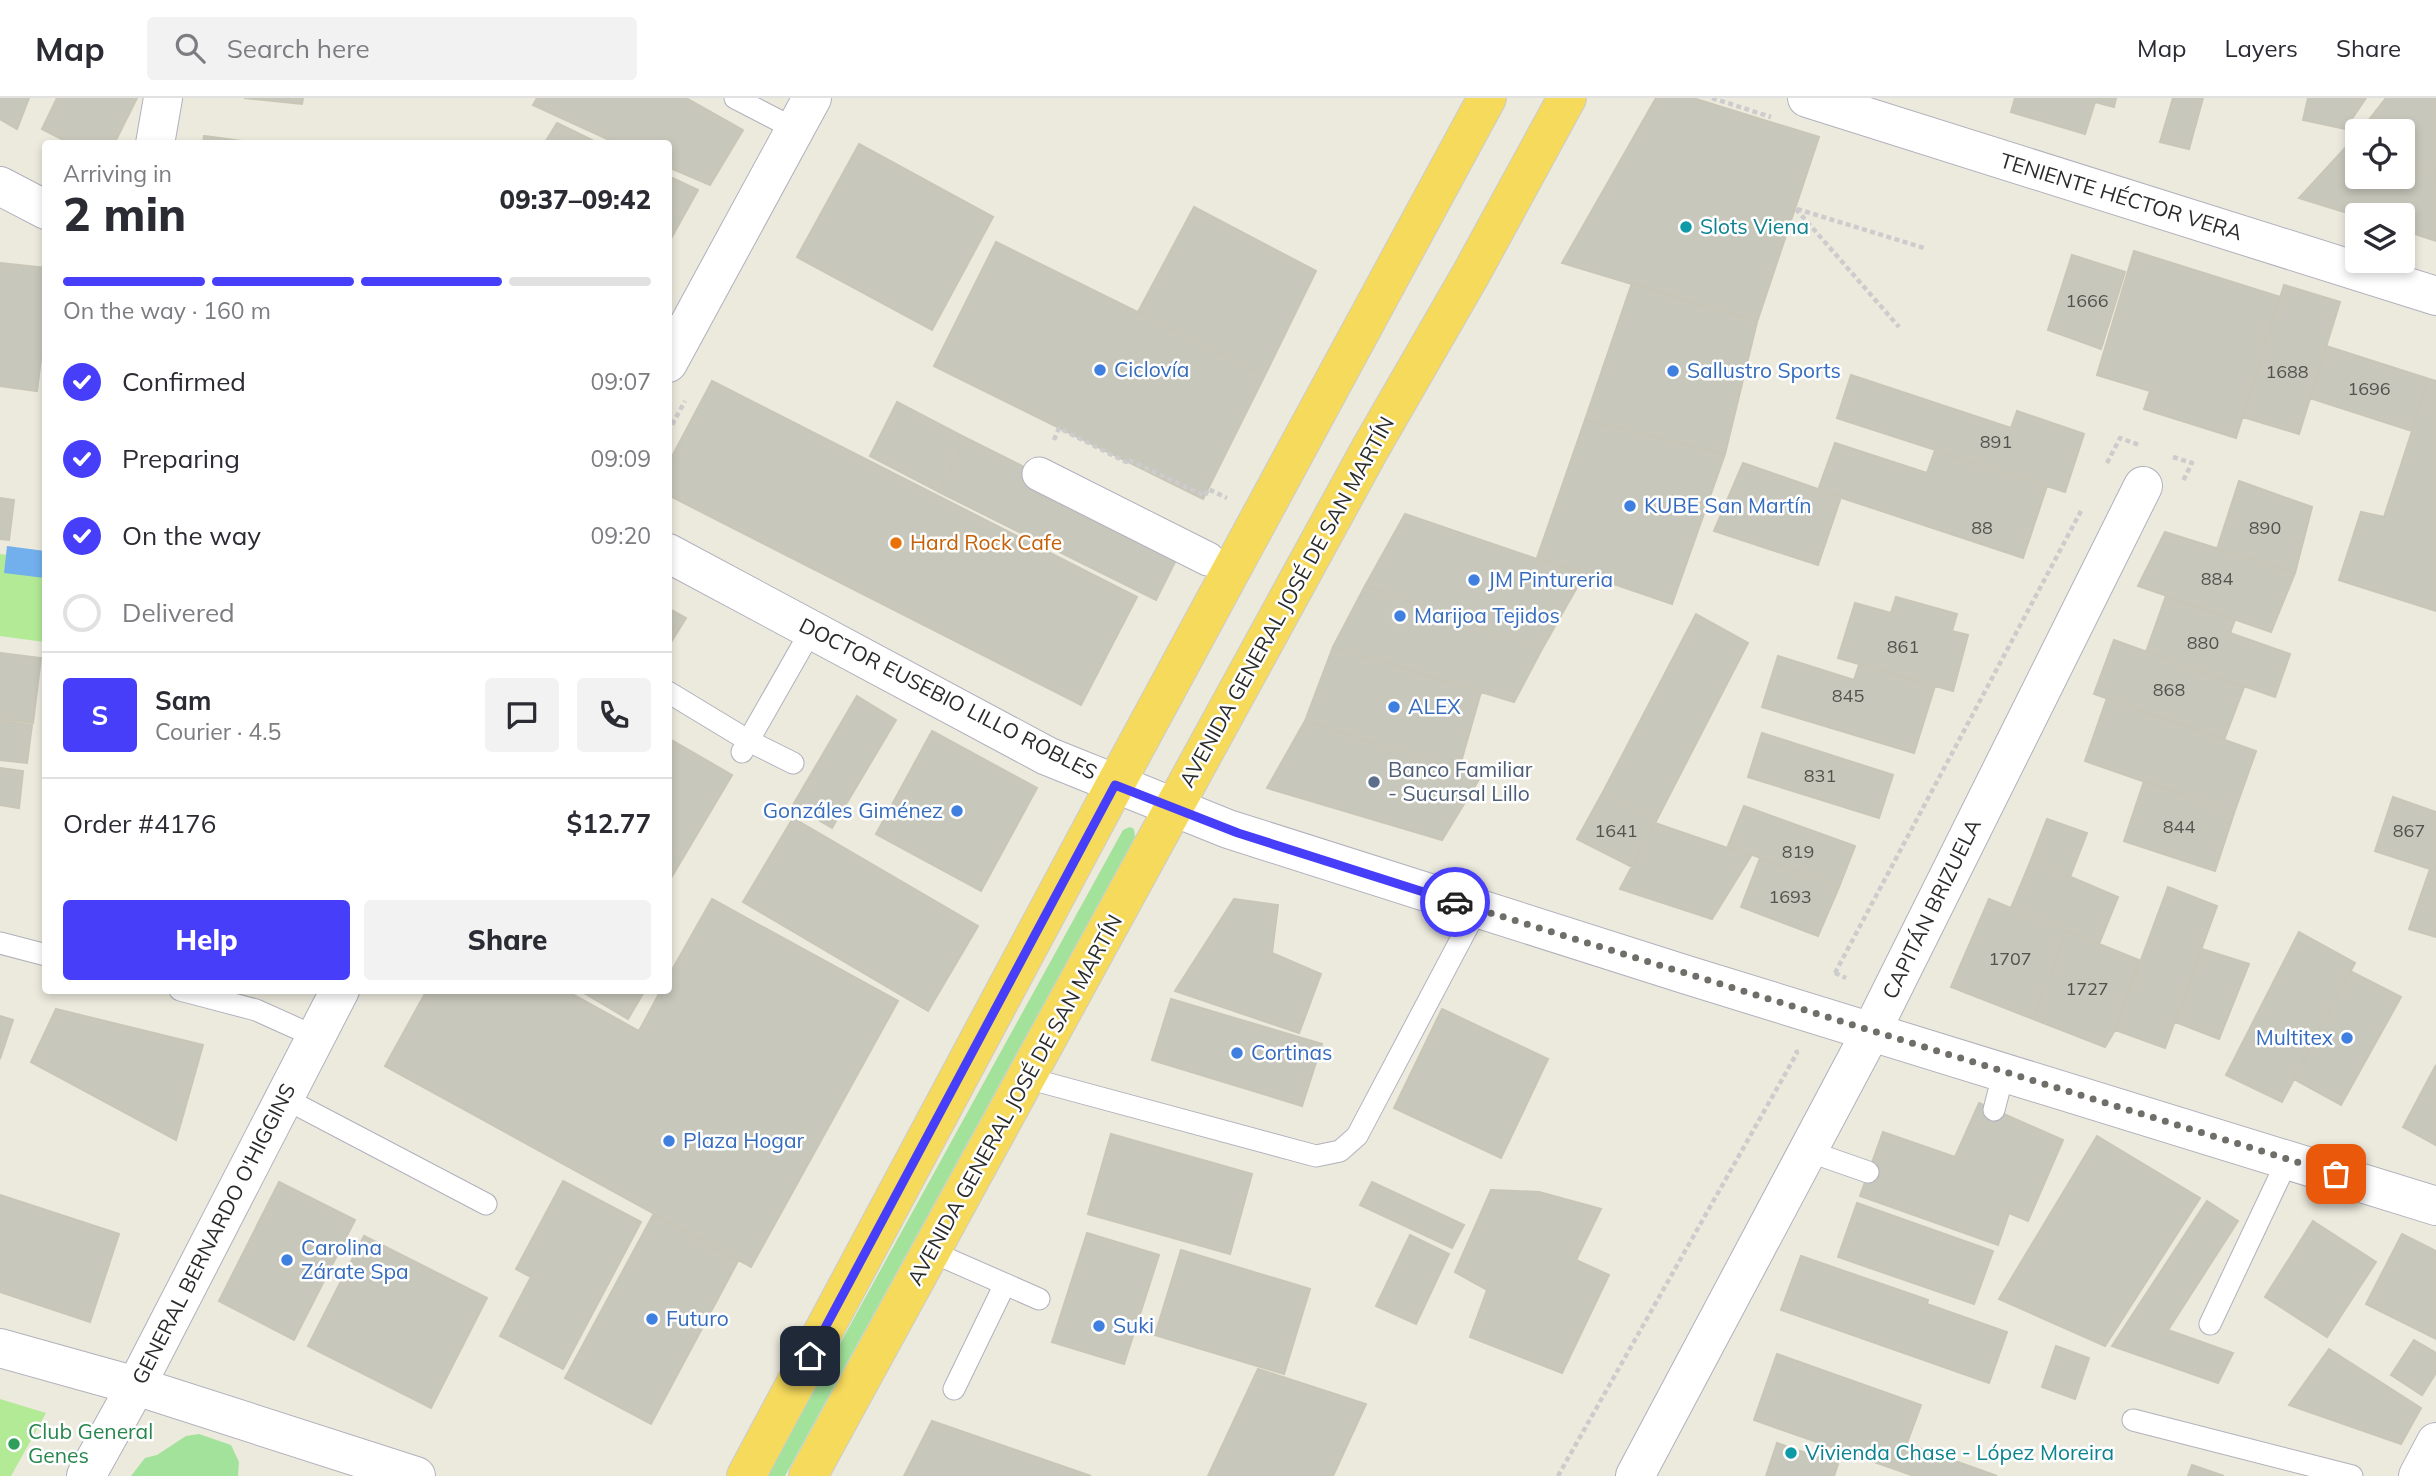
<!DOCTYPE html>
<meta charset="utf-8">
<style>
body{margin:0;font-family:Mulish,sans-serif;background:#f2f2f3;color:#2b2b33;height:100vh;display:flex;flex-direction:column;font-size:26px;white-space:nowrap}
*{box-sizing:border-box;margin:0}
p{font-size:23px;color:#7c7c81}
.icon{flex:none;width:38px;height:38px;fill:none;stroke:currentColor;stroke-width:2;stroke-linecap:round;stroke-linejoin:round}
.map{position:relative;flex:1;overflow:hidden}
.details{position:absolute;left:42px;top:42px;width:630px;height:854px;display:flex;flex-direction:column;background:#fff;border-radius:7px;box-shadow:0 4px 10px #0003}
.details>*{flex:none}
.buttons{position:absolute;left:2345px;top:21px;display:grid;gap:14px}
.buttons a{display:grid;place-items:center;width:70px;height:70px;border-radius:7px;background:#fff;box-shadow:0 4px 10px #0003;font-size:35px}
.pin{position:absolute;display:grid;place-items:center;width:60px;height:60px;color:#fff;margin:-30px;border-radius:14px;box-shadow:0 4px 10px #0006}
.courier{position:absolute;display:grid;place-items:center;width:70px;height:70px;margin:-35px;border:5px solid #463ef8;border-radius:50%;background:#fff;color:#222;box-shadow:0 2px 9px #0007}
.summary em{font-style:normal;font-weight:800}
.summary div{display:flex;flex-direction:column-reverse}
.summary{display:flex;align-items:center;justify-content:space-between;height:119px;padding:0 21px}
h1{font-size:46px;font-weight:800;line-height:52px}
.bar{display:grid;grid-template-columns:repeat(4,1fr);gap:10px 7px;align-content:center;height:84px;padding:0 21px}
.bar i{height:9px;border-radius:5px;background:#e1e1e2}
.bar .on{background:#463ef8}
.bar p{grid-column:span 4}
.line{display:flex;align-items:center;gap:18px;padding:0 21px;border-top:2px solid #e1e1e2}
.line div{flex:1}
.round{display:grid;place-items:center;flex:none;width:74px;height:74px;border-radius:7px;background:#f2f2f3}
ol{padding:0 21px;list-style:none}
li{display:flex;align-items:center;gap:21px;height:77px}
li p{margin-inline-start:auto}
li .icon{padding:7px;border-radius:50%;background:#463ef8;color:#fff;stroke-width:4}
li:last-child{color:#7c7c81}
li i{width:38px;height:38px;border:4px solid #e1e1e2;border-radius:50%}
.button{display:flex;gap:14px;margin-top:auto;padding:14px 21px}
.button a{flex:1;height:80px;border-radius:7px;background:#463ef8;color:#fff;font-size:28px;font-weight:800;line-height:80px;text-align:center}
.button a+a{background:#f2f2f3;color:#2b2b33}
header{display:flex;align-items:center;gap:42px;box-sizing:border-box;height:98px;padding:0 35px;background:#fff;border-bottom:2px solid #e1e1e2}
header strong{font-size:33px}
nav{display:flex;gap:38px;margin-inline-start:auto;font-size:24px}
.search{width:490px;height:63px;background:#f2f2f3;display:flex;align-items:center;gap:18px;box-sizing:border-box;padding:0 24px;border-radius:7px;color:#7c7c81;font-size:26px}
.map>svg:first-child{display:block}
.green{fill:#a2e29a}
.pitch{fill:#b3ea96}
.water{fill:#71b0ed}
.building{fill:#c8c7bb;stroke:#c8c6b6;stroke-width:2}
.lines{fill:none;stroke-linecap:round;stroke-linejoin:round}
.service-casing{stroke:#b1b1be;stroke-width:23}
.pedestrian-casing{stroke:#b1b1be;stroke-width:35}
.minor-casing{stroke:#b1b1be;stroke-width:40}
.tertiary-casing{stroke:#b1b1be;stroke-width:40}
.secondary-casing{stroke:#b1b1be;stroke-width:40}
.trunk-casing{stroke:#ccc;stroke-width:40}
.path{stroke:#ccc;stroke-width:4.5;stroke-dasharray:5 3.5;stroke-linecap:butt}
.service{stroke:#fff;stroke-width:21}
.pedestrian{stroke:#fff;stroke-width:33}
.minor{stroke:#fff;stroke-width:38}
.tertiary{stroke:#fff;stroke-width:38}
.secondary{stroke:#fff;stroke-width:38}
.trunk{stroke:#f6da5c;stroke-width:38}
.done{stroke:#6f6e69;stroke-width:7;stroke-dasharray:0 12.6}
.route{stroke:#463ef8;stroke-width:9}
.culture-dot{fill:#0f9aa8;stroke:#fff;stroke-width:2.5}
.shop-dot{fill:#3f7fe0;stroke:#fff;stroke-width:2.5}
.food-dot{fill:#e8710a;stroke:#fff;stroke-width:2.5}
.service-dot{fill:#5c6f8a;stroke:#fff;stroke-width:2.5}
.leisure-dot{fill:#2e9e5b;stroke:#fff;stroke-width:2.5}
.labels{text-anchor:middle;stroke-width:5;stroke-linejoin:round;paint-order:stroke}
.number-label{font-size:18px;fill:#52524f}
.street-label{font-size:21px;fill:#2b2b2b;stroke:#fff}
.culture-label{font-size:21px;fill:#0d838f;stroke:#fff;text-anchor:start}
.shop-label{font-size:21px;fill:#366cbe;stroke:#fff;text-anchor:start}
.food-label{font-size:21px;fill:#c56008;stroke:#fff;text-anchor:start}
.service-label{font-size:21px;fill:#4e5e75;stroke:#fff;text-anchor:start}
.leisure-label{font-size:21px;fill:#27864d;stroke:#fff;text-anchor:start}
</style>
<header>
<strong>Map</strong>
<div class="search"><svg class="icon" aria-label="search" viewBox="0 0 24 24"><circle cx="10" cy="10" r="6"/><path d="M15 15l6 6"/></svg>Search here</div>
<nav><a>Map</a><a>Layers</a><a>Share</a></nav>
</header>
<div class="map">
<svg width="2436" height="1378" viewBox="0 0 2436 1378">
<rect width="100%" height="100%" fill="#ece9dd"/>
<path class="green" d="M1130 729 1134 731 1135 739 785 1378H767L1123 732Z
M199 1336 231 1347 239 1364 238 1378H131L145 1360 157 1357 186 1338Z"/>
<path class="pitch" d="M0 456 45 462 44 544 0 538Z
M0 1301 46 1315 11 1378H0Z"/>
<path class="water" d="M7 448 45 453V480L4 475Z"/>
<path class="building" d="M0 0H29L17 31 0 21Z
M57 0H137L114 46H71L42 31Z
M244 0H303L302 6Z
M537 0H686L743 32 710 87 668 69V46H618L533 7Z
M1656 0H1693L1819 39 1757 224 1562 165Z
M2015 0H2116L2114 9 2095 4 2085 36 2011 14Z
M2173 0H2203L2189 51 2160 44Z
M2308 0H2366L2345 31 2303 22Z
M2386 0H2436V79L2403 58V33L2361 32Z
M557 25 600 46H544Z
M2357 37V79H2403V58L2436 79V143L2403 132V117L2357 118 2299 100Z
M204 38 265 46H203Z
M859 46 993 119 932 232 797 159Z
M668 78 698 92 668 146Z
M1194 109 1316 173 1265 277 1138 214Z
M996 144 1265 277 1203 401 934 268Z
M2134 153 2280 199 2236 340 2144 311 2150 293 2097 277Z
M2072 157 2125 174 2101 251 2048 232Z
M0 165 46 170V221L37 293 0 288Z
M1632 185 1757 224 1725 356 1585 322Z
M2284 187 2340 204 2299 336 2243 319Z
M2326 248 2429 281 2412 333 2310 300Z
M1851 277 2011 330 2017 313 2084 336 2065 394 1837 320Z
M2429 281 2436 283V513L2339 482 2361 414 2384 419Z
M712 283 1137 499 1081 607 668 397V366Z
M897 304 966 340 939 394 870 358Z
M1585 322 1725 356 1672 506 1537 460Z
M966 340 1183 448 1156 502 939 394Z
M1835 345 1927 375 1935 352 2047 388 2023 460 1818 392Z
M1743 365 1841 399 1818 467 1714 433Z
M2239 383 2312 409 2295 475 2217 451Z
M0 400 14 402 9 442 0 441Z
M1405 416 1584 477 1542 551 1365 488Z
M2165 434 2295 475 2271 534 2138 488Z
M1365 488 1542 551 1514 604 1333 549Z
M2166 498 2235 522 2230 535 2290 556 2275 599 2146 554Z
M1896 499 1957 516 1952 533 1968 537 1953 593 1838 560 1855 505 1891 515Z
M668 510 686 520 668 549Z
M1696 516 1748 545 1655 725 1603 694Z
M2114 542 2244 589 2224 642 2094 596Z
M1333 549 1481 594 1459 671 1305 623Z
M0 555 41 560 33 625 0 621Z
M1778 558 1854 582 1859 567 1935 588 1914 655 1762 609Z
M857 598 896 622 832 730 793 707Z
M2107 600 2256 653 2234 715 2085 663Z
M0 623 32 627 27 665 0 662Z
M1305 623 1459 671 1481 678 1442 742 1267 690Z
M932 633 1037 690 981 793 876 736Z
M1762 635 1893 677 1879 720 1748 679Z
M668 640 732 677 671 780 668 778Z
M0 670 23 673 19 710 0 707Z
M2144 683 2234 715 2215 773 2124 743Z
M1603 694 1655 725 1632 769 1577 741Z
M2393 699 2436 714V773L2375 753Z
M1744 708 1855 748 1839 789 1728 748Z
M793 720 978 828 928 913 743 804Z
M2047 721 2087 735 2070 779 2031 762Z
M1655 725 1751 758 1712 821 1620 791Z
M1760 760 1839 789 1818 838 1741 809Z
M2031 762 2118 799 2099 846 2011 810Z
M2430 771 2436 773V839L2409 831Z
M2168 789 2217 808 2165 950 2115 932Z
M712 801 898 903 751 1169 385 968 427 892H565L639 933 661 892H668V879Z
M1234 801 1278 807 1272 855 1321 876 1299 935 1175 893Z
M1989 801 2067 833 2033 921 1951 889Z
M2067 833 2139 862 2115 932 2105 949 2033 921Z
M2299 834 2355 865 2282 1004 2226 977Z
M2202 851 2249 866 2219 941 2175 924Z
M2350 873 2401 899 2341 1007 2294 981Z
M579 892H645L628 921Z
M1171 901 1322 946 1302 1008 1152 962Z
M56 911 203 947 176 1042 31 964Z
M1442 911 1548 961 1501 1060 1394 1010Z
M0 918 13 922 0 961Z
M2436 967V1047L2403 1029Z
M1979 1005 2063 1042 2028 1123 2009 1115 1998 1147 1860 1098 1883 1034 1955 1059Z
M1111 1036 1252 1076 1230 1156 1088 1116Z
M2097 1038 2200 1100 2105 1248 1999 1201Z
M563 1083 641 1124 563 1271 500 1238 531 1179 516 1171Z
M279 1084 355 1122 294 1242 219 1203Z
M1372 1084 1464 1127 1452 1150 1360 1107Z
M1491 1092 1539 1094 1601 1111 1576 1162 1609 1177 1562 1275 1470 1239 1487 1192 1455 1174Z
M0 1097 119 1136 90 1224 0 1194Z
M2207 1103 2238 1123 2168 1232 2233 1255 2218 1285 2112 1248Z
M1857 1105 1993 1153 1974 1206 1838 1159Z
M653 1117 738 1163 651 1326 565 1280Z
M2313 1123 2376 1164 2327 1239 2265 1199Z
M1087 1135 1159 1157 1124 1266 1052 1244Z
M2402 1136 2436 1153V1241L2366 1206Z
M1410 1137 1449 1156 1416 1226 1376 1208Z
M364 1138 487 1200 431 1310 308 1248Z
M1181 1152 1310 1191 1284 1276 1155 1237Z
M1801 1158 1928 1202 1927 1206 2007 1234 1989 1285 1781 1212Z
M2414 1242 2436 1255V1275L2422 1297 2391 1277Z
M2056 1248 2089 1260 2075 1301 2042 1289Z
M2329 1251 2421 1310 2401 1346 2289 1307Z
M1777 1256 1921 1307 1897 1372 1754 1322Z
M1258 1271 1366 1306 1333 1378H1208Z
M932 1323 1091 1378H904Z
M1777 1345 1838 1366 1834 1378H1766Z
M1907 1346 1997 1378H1914L1897 1372Z
M2192 1367 2224 1378H2188Z"/>
<g class="lines">
<defs>
<path id="service" d="M735 0 795 31
M668 594 749 643 793 665
M742 654 812 531
M0 845 46 857
M180 892 256 912 316 939
M1027 980 1316 1058 1340 1053 1357 1038 1477 811
M284 1000 486 1106
M1994 1012 2004 973
M1808 1053 1868 1074
M932 1154 1039 1201
M2210 1226 2288 1061
M954 1291 1005 1186
M2133 1322 2352 1378"/>
<path id="pedestrian" d="M1039 376 1208 461"/>
<path id="minor" d="M1807 0 2436 198
M155 46 163 0
M0 1250 136 1288 416 1378
M1635 1378 1872 932 2143 388
M2418 1378 2436 1344"/>
<path id="tertiary" d="M668 265 812 0
M86 1378 136 1288 340 892"/>
<path id="secondary" d="M0 88 46 112
M668 455 1047 658 1228 731 1687 877 2436 1108"/>
<path id="trunk" d="M746 1378 1115 687 1487 0
M808 1378 1370 351 1471 176 1567 0"/>
</defs>
<use href="#service" class="service-casing"/>
<use href="#pedestrian" class="pedestrian-casing"/>
<use href="#minor" class="minor-casing"/>
<use href="#tertiary" class="tertiary-casing"/>
<use href="#secondary" class="secondary-casing"/>
<use href="#trunk" class="trunk-casing"/>
<path class="path" d="M1712 0 1771 19
M1796 111 1899 229
M1797 111 1924 150
M668 334 685 303
M1054 342 1059 330 1126 364 1127 361 1205 398 1208 391 1227 400
M2173 359 2192 365 2183 383
M2107 365 2120 340 2139 347
M1835 875 2081 413
M1835 875 1846 880
M1558 1378 1797 955 1796 952"/>
<use href="#service" class="service"/>
<use href="#pedestrian" class="pedestrian"/>
<use href="#minor" class="minor"/>
<use href="#tertiary" class="tertiary"/>
<use href="#secondary" class="secondary"/>
<use href="#trunk" class="trunk"/>
</g>
<g class="lines">
<path class="done" d="M1455 804 2336 1076"/>
<path class="route" d="M810 1258 1115 687 1238 735 1455 804"/>
</g>
<g class="culture-dot">
<circle cx="1686" cy="129" r="7"/>
<circle cx="1791" cy="1355" r="7"/>
</g>
<g class="shop-dot">
<circle cx="1100" cy="272" r="7"/>
<circle cx="1673" cy="273" r="7"/>
<circle cx="1630" cy="408" r="7"/>
<circle cx="1474" cy="482" r="7"/>
<circle cx="1400" cy="518" r="7"/>
<circle cx="1394" cy="609" r="7"/>
<circle cx="957" cy="713" r="7"/>
<circle cx="2347" cy="940" r="7"/>
<circle cx="1237" cy="955" r="7"/>
<circle cx="669" cy="1043" r="7"/>
<circle cx="287" cy="1162" r="7"/>
<circle cx="652" cy="1221" r="7"/>
<circle cx="1099" cy="1228" r="7"/>
</g>
<circle class="food-dot" cx="896" cy="445" r="7"/>
<circle class="service-dot" cx="1374" cy="684" r="7"/>
<circle class="leisure-dot" cx="14" cy="1346" r="7"/>
<g class="labels">
<g class="number-label">
<text x="2087" y="209">1666</text>
<text x="2287" y="280">1688</text>
<text x="2369" y="297">1696</text>
<text x="1996" y="350">891</text>
<text x="1982" y="436">88</text>
<text x="2265" y="436">890</text>
<text x="2217" y="487">884</text>
<text x="2203" y="551">880</text>
<text x="1903" y="555">861</text>
<text x="2169" y="598">868</text>
<text x="1848" y="604">845</text>
<text x="1820" y="684">831</text>
<text x="2179" y="735">844</text>
<text x="1616" y="739">1641</text>
<text x="2409" y="739">867</text>
<text x="1798" y="760">819</text>
<text x="1790" y="805">1693</text>
<text x="2010" y="867">1707</text>
<text x="2087" y="897">1727</text>
</g>
<g class="street-label">
<text transform="translate(2121 99) rotate(17)" y="7">TENIENTE HÉCTOR VERA</text>
<text transform="translate(1287 504) rotate(-61)" y="7">AVENIDA GENERAL JOSÉ DE SAN MARTÍN</text>
<text transform="translate(948 601) rotate(27)" y="7">DOCTOR EUSEBIO LILLO ROBLES</text>
<text transform="translate(1932 811) rotate(-64)" y="7">CAPITÁN BRIZUELA</text>
<text transform="translate(1015 1002) rotate(-61)" y="7">AVENIDA GENERAL JOSÉ DE SAN MARTÍN</text>
<text transform="translate(214 1136) rotate(-63)" y="7">GENERAL BERNARDO O'HIGGINS</text>
</g>
<g class="culture-label">
<text x="1700" y="136">Slots Viena</text>
<text x="1805" y="1362">Vivienda Chase - López Moreira</text>
</g>
<g class="shop-label">
<text x="1114" y="279">Ciclovía</text>
<text x="1687" y="280">Sallustro Sports</text>
<text x="1644" y="415">KUBE San Martín</text>
<text x="1488" y="489">JM Pintureria</text>
<text x="1414" y="525">Marijoa Tejidos</text>
<text x="1408" y="616">ALEX</text>
<text x="943" y="720" text-anchor="end">Gonzáles Giménez</text>
<text x="2333" y="947" text-anchor="end">Multitex</text>
<text x="1251" y="962">Cortinas</text>
<text x="683" y="1050">Plaza Hogar</text>
<text x="301" y="1157">Carolina<tspan x="301" dy="24">Zárate Spa</tspan></text>
<text x="666" y="1228">Futuro</text>
<text x="1113" y="1235">Suki</text>
</g>
<g class="food-label">
<text x="910" y="452">Hard Rock Cafe</text>
</g>
<g class="service-label">
<text x="1388" y="679">Banco Familiar<tspan x="1388" dy="24">- Sucursal Lillo</tspan></text>
</g>
<g class="leisure-label">
<text x="28" y="1341">Club General<tspan x="28" dy="24">Genes</tspan></text>
</g>
</g>
</svg>
<div class="buttons">
<a><svg class="icon" aria-label="locate" viewBox="0 0 24 24"><circle cx="12" cy="12" r="6"/><path d="M12 2v4M12 18v4M2 12h4M18 12h4"/></svg></a>
<a><svg class="icon" aria-label="layers" viewBox="0 0 24 24"><path d="M12 4l9 5-9 5-9-5zM3 14l9 5 9-5"/></svg></a>
</div>
<div class="pin" style="left:2336px;top:1076px;background:#ea580c"><svg class="icon" aria-label="bag" viewBox="0 0 24 24"><path d="M5 8h14l-1 12H6zM9 8a3 3 0 0 1 6 0"/></svg></div>
<div class="pin" style="left:810px;top:1258px;background:#1f2937"><svg class="icon" aria-label="home" viewBox="0 0 24 24"><path d="M3 11l9-7 9 7M6 9v11h12V9"/></svg></div>
<div class="courier" style="left:1455px;top:804px"><svg class="icon" aria-label="car" viewBox="0 0 24 24"><path d="M5 17H2v-5l4-1 3-4h7l3 4 3 1v5h-3M9 17h6M6 11h13"/><circle cx="7" cy="17" r="2"/><circle cx="17" cy="17" r="2"/></svg></div>
<section class="details">
<div class="summary"><div><h1>2 min</h1><p>Arriving in</p></div><em>09:37–09:42</em></div>
<div class="bar"><i class="on"></i><i class="on"></i><i class="on"></i><i></i><p>On the way · 160 m</p></div>
<ol>
<li><svg class="icon" aria-label="check" viewBox="0 0 24 24"><path d="M5 12l5 5 9-10"/></svg>Confirmed<p>09:07</p></li>
<li><svg class="icon" aria-label="check" viewBox="0 0 24 24"><path d="M5 12l5 5 9-10"/></svg>Preparing<p>09:09</p></li>
<li><svg class="icon" aria-label="check" viewBox="0 0 24 24"><path d="M5 12l5 5 9-10"/></svg>On the way<p>09:20</p></li>
<li><i></i>Delivered</li>
</ol>
<div class="line" style="height:126px"><b class="round" style="background:#463ef8;color:#fff">S</b><div><b>Sam</b><p>Courier · 4.5</p></div><a class="round"><svg class="icon" aria-label="chat" viewBox="0 0 24 24"><path d="M4 5h16v11H9l-5 4z"/></svg></a><a class="round"><svg class="icon" aria-label="phone" viewBox="0 0 24 24"><path d="M5 4h4l2 5-3 2q2 4 5 5l2-3 5 2v4C11 20 4 13 5 4z"/></svg></a></div>
<div class="line" style="height:91px"><div>Order #4176</div><b>$12.77</b></div>
<div class="button"><a>Help</a><a>Share</a></div>
</section>
</div>
